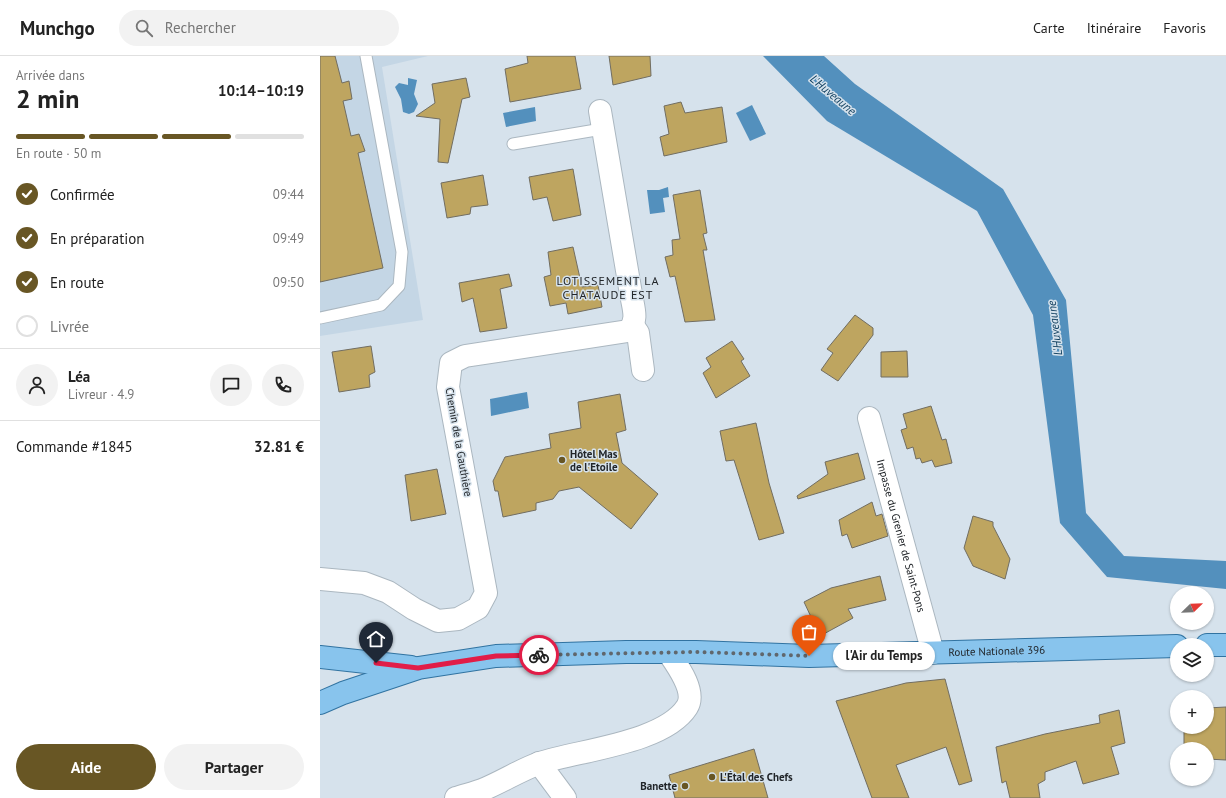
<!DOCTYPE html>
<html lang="fr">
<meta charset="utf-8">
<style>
body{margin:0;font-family:"PT Sans",sans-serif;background:#f2f2f2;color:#222;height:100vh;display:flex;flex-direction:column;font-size:15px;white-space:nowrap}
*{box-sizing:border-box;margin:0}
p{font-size:13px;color:#767676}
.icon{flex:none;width:22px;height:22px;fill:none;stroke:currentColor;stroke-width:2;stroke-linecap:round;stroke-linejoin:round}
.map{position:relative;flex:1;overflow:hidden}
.details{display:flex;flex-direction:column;background:#fff;width:320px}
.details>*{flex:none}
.needle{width:26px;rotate:67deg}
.controls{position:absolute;left:850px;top:530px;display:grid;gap:8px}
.controls a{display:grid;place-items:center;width:44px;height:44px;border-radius:50%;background:#fff;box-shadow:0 1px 3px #0004;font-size:20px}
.pin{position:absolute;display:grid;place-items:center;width:34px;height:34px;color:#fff;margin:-41px -17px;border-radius:50% 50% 50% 0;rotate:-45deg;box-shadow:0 0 4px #0007}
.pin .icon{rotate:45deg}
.courier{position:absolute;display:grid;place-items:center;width:40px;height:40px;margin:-20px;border:3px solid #e11d48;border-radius:50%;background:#fff;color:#222;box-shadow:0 1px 5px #0007}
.bubble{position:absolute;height:28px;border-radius:14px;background:#fff;box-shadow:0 1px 3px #0004;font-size:13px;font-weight:600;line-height:28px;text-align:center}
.summary em{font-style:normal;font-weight:600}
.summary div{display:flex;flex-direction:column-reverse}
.summary{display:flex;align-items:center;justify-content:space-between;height:68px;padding:0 16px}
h1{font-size:26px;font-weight:600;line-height:30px}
.bar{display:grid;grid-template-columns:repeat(4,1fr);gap:6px 4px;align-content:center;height:48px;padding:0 16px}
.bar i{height:5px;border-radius:3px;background:#e0e0e0}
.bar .on{background:#685624}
.bar p{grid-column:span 4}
.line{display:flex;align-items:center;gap:10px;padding:0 16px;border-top:1px solid #e0e0e0}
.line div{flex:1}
.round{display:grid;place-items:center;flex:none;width:42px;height:42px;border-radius:21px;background:#f2f2f2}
ol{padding:0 16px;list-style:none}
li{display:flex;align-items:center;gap:12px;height:44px}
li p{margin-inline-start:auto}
li .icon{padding:4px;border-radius:50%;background:#685624;color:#fff;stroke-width:4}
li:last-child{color:#767676}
li i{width:22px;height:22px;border:2px solid #e0e0e0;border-radius:50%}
.button{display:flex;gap:8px;margin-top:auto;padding:8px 16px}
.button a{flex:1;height:46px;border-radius:24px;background:#685624;color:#fff;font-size:16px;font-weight:600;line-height:46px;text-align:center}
.button a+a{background:#f2f2f2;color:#222}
header{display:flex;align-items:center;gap:24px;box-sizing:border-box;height:56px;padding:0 20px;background:#fff;border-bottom:1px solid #e0e0e0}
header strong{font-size:19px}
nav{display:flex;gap:22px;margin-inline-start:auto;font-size:14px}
.search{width:280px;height:36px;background:#f2f2f2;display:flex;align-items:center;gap:10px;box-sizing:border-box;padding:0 14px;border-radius:22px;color:#767676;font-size:15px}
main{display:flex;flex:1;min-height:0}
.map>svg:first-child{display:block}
.built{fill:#c4d6e5}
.water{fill:#5390bd}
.building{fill:#bea560;stroke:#716d61}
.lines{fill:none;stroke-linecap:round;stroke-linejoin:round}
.lane-casing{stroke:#abb7c0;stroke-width:13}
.street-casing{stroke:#abb7c0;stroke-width:24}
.primary-casing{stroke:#3173a1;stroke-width:24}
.lane{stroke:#fff;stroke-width:11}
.street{stroke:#fff;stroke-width:22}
.primary{stroke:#88c4ed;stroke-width:22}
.done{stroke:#60676d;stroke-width:4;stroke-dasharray:0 7.2}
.route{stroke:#e11d48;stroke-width:5}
.poi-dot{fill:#685624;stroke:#d6e2ec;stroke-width:1.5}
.labels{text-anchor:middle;stroke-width:3;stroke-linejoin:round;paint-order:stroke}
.street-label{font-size:11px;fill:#212529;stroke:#d6e2ec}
.poi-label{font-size:11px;font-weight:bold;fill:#212529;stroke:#d6e2ec;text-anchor:start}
.water-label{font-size:12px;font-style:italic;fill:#0d3d5d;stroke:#d6e2ec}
.neighbourhood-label{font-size:12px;letter-spacing:1px;fill:#212529;stroke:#d6e2ec}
</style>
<header>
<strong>Munchgo</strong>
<div class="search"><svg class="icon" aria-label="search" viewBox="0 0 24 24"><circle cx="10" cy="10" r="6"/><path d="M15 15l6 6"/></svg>Rechercher</div>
<nav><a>Carte</a><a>Itinéraire</a><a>Favoris</a></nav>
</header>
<main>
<section class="details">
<div class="summary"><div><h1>2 min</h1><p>Arrivée dans</p></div><em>10:14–10:19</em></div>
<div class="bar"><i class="on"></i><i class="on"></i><i class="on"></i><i></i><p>En route · 50 m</p></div>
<ol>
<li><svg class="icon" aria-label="check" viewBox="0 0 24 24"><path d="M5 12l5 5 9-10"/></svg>Confirmée<p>09:44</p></li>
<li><svg class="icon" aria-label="check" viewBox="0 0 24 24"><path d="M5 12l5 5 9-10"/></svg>En préparation<p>09:49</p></li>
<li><svg class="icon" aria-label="check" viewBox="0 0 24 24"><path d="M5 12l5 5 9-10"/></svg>En route<p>09:50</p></li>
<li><i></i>Livrée</li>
</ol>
<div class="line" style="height:72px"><a class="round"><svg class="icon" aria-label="person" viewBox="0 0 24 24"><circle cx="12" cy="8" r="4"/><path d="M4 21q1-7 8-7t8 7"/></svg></a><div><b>Léa</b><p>Livreur · 4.9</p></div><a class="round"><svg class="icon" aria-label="chat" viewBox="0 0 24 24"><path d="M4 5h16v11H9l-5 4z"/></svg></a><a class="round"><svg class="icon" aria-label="phone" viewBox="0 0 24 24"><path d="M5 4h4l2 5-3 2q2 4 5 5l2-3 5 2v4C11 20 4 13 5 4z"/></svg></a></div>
<div class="line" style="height:52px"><div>Commande #1845</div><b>32.81 €</b></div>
<div class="button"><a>Aide</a><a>Partager</a></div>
</section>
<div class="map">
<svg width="906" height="742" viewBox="0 0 906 742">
<rect width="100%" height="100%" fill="#d6e2ec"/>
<path class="built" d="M0 0H108L62 11 103 264 0 280Z"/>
<path class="water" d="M443 0H504L535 28 683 133 746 244 766 457 804 500 906 505V533L787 521 740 467 713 259 657 155 507 65Z
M88 22 97 24 94 38 98 48 94 56 89 58 83 56 81 43 75 31 79 27 88 29Z
M432 49 446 78 430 85 416 57Z
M215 51 216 65 186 71 183 57Z
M348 131 349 141 343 142 345 156 330 158 327 134H339Z
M207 336 209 352 171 360 170 343Z"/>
<path class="building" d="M0 0H15L22 27 29 25 32 43 23 45 31 80 39 78 45 95 38 97 63 212 0 226Z
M207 0H255L261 33 190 46 185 13 208 7Z
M289 0H330L331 20 293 29Z
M146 22 150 41 142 43 128 107 118 106 120 63 96 60 115 47 112 28Z
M361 46 365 57 402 51 407 86 344 100 340 81 349 78 344 50Z
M253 113 261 159 233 165 227 141 213 144 209 121Z
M163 119 168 149 151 151 150 158 127 162 121 127Z
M380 134 387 177 383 178 387 194H383L395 264 365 266 355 220 350 221 345 201 353 199 352 184 360 183 353 139Z
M253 191 262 231 278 229 282 251 248 258 246 247 230 250 224 221 231 219 228 196Z
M189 218 192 230 180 233 187 272 160 276 153 242 142 246 139 227Z
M535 259 553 272V279L518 325 501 314 513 297 507 293Z
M412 285 424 303 421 305 430 320 396 342 383 317 391 311 386 302Z
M51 290 55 316 49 319 50 331 19 336 12 296Z
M587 295 588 321H561V296Z
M300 338 306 374 296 377 302 407 338 438 311 473 259 431 239 435 233 443 216 447V454L183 461 178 435H175L173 425 185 401 231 392 229 378 261 372 258 346Z
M611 350 622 384 626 383 632 407 615 411 612 404 602 407 600 402 596 403 593 391 587 393 581 374 587 372 583 358Z
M436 367 449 427 464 477 439 484 414 404 406 405 400 375Z
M538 397 545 423 478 443 477 440 508 418 505 406Z
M117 413 126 458 91 465 85 419Z
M552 446 556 460 562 458 568 480 532 492 527 478 522 480 519 464Z
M653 460 673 466V470L690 503 685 523 653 510 644 492Z
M560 520 566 544 528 553 533 562 500 580 484 546 511 532Z
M625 623 652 725 639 729 626 691 576 709 589 742H552L516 645 586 627Z
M906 651V704L887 703V693H864V671H887V652Z
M799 654 805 687 791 691 799 718 763 728 756 705 725 716V724L718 728 720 742H690L686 725 682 727 676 691 725 678 780 667 779 659Z
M434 693 448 742H355L349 719Z"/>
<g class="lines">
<defs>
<path id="lane" d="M193 88 282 73
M0 262 61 249 79 230 82 196 46 0"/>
<g id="street">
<path d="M313 270 318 277 323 314"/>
<path id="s1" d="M549 362 613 597"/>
<path d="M0 523 44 527 68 536 94 553 118 565 138 563 158 552 166 537 128 331 131 307 145 300 308 275C319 265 313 251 311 238L280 55"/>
<path d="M219 707 245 742"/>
<path d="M136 742C145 739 154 737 162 734 182 726 200 714 220 707 260 694 344 687 367 651 377 635 356 608 348 596"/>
</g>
<g id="primary">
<path d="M887 589H906"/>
<path d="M0 601 91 611"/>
<path id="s2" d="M0 647 23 637 98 612 176 600 306 596H376L489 600 857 590"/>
</g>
</defs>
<use href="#lane" class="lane-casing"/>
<use href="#street" class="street-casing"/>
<use href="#primary" class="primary-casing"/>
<use href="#lane" class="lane"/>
<use href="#street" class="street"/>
<use href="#primary" class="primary"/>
</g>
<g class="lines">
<path class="done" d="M219 599 376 596 489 600"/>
<path class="route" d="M56 607 98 612 176 600 219 599"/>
</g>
<g class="poi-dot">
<circle cx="242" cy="404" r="4"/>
<circle cx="392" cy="721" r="4"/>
<circle cx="365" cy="730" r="4"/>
</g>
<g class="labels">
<g class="street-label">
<text transform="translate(139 386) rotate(80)" y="4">Chemin de la Gauthière</text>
<text dy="4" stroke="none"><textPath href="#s1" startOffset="122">Impasse du Grenier de Saint-Pons</textPath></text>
<text dy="4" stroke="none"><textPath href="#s2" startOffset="684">Route Nationale 396</textPath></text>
</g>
<g class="poi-label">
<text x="250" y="402">Hôtel Mas<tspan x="250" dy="13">de l'Etoile</tspan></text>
<text x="400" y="725">L'Étal des Chefs</text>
<text x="357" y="734" text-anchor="end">Banette</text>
</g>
<g class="water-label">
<text transform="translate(513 39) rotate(40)" y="4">L'Huveaune</text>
<text transform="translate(735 272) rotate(-97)" y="4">L'Huveaune</text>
</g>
<g class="neighbourhood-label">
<text x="288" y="229">LOTISSEMENT LA<tspan x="288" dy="14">CHATAUDE EST</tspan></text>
</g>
</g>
</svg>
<div class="controls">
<a><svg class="needle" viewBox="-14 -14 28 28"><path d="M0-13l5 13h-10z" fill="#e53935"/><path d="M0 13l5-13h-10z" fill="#767676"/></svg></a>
<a><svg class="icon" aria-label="layers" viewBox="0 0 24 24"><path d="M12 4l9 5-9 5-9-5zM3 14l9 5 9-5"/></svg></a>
<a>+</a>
<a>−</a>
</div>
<div class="pin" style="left:489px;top:600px;background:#ea580c"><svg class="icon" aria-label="bag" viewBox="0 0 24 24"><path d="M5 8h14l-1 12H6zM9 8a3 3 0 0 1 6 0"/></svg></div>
<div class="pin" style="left:56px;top:607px;background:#1f2937"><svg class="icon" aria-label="home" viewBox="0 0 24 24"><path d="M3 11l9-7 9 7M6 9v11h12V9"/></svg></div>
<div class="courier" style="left:219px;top:599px"><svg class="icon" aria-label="bike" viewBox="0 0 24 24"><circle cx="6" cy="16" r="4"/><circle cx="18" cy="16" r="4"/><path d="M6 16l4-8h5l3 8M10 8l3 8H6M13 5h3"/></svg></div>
<div class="bubble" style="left:513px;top:586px;width:102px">l'Air du Temps</div>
</div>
</main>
